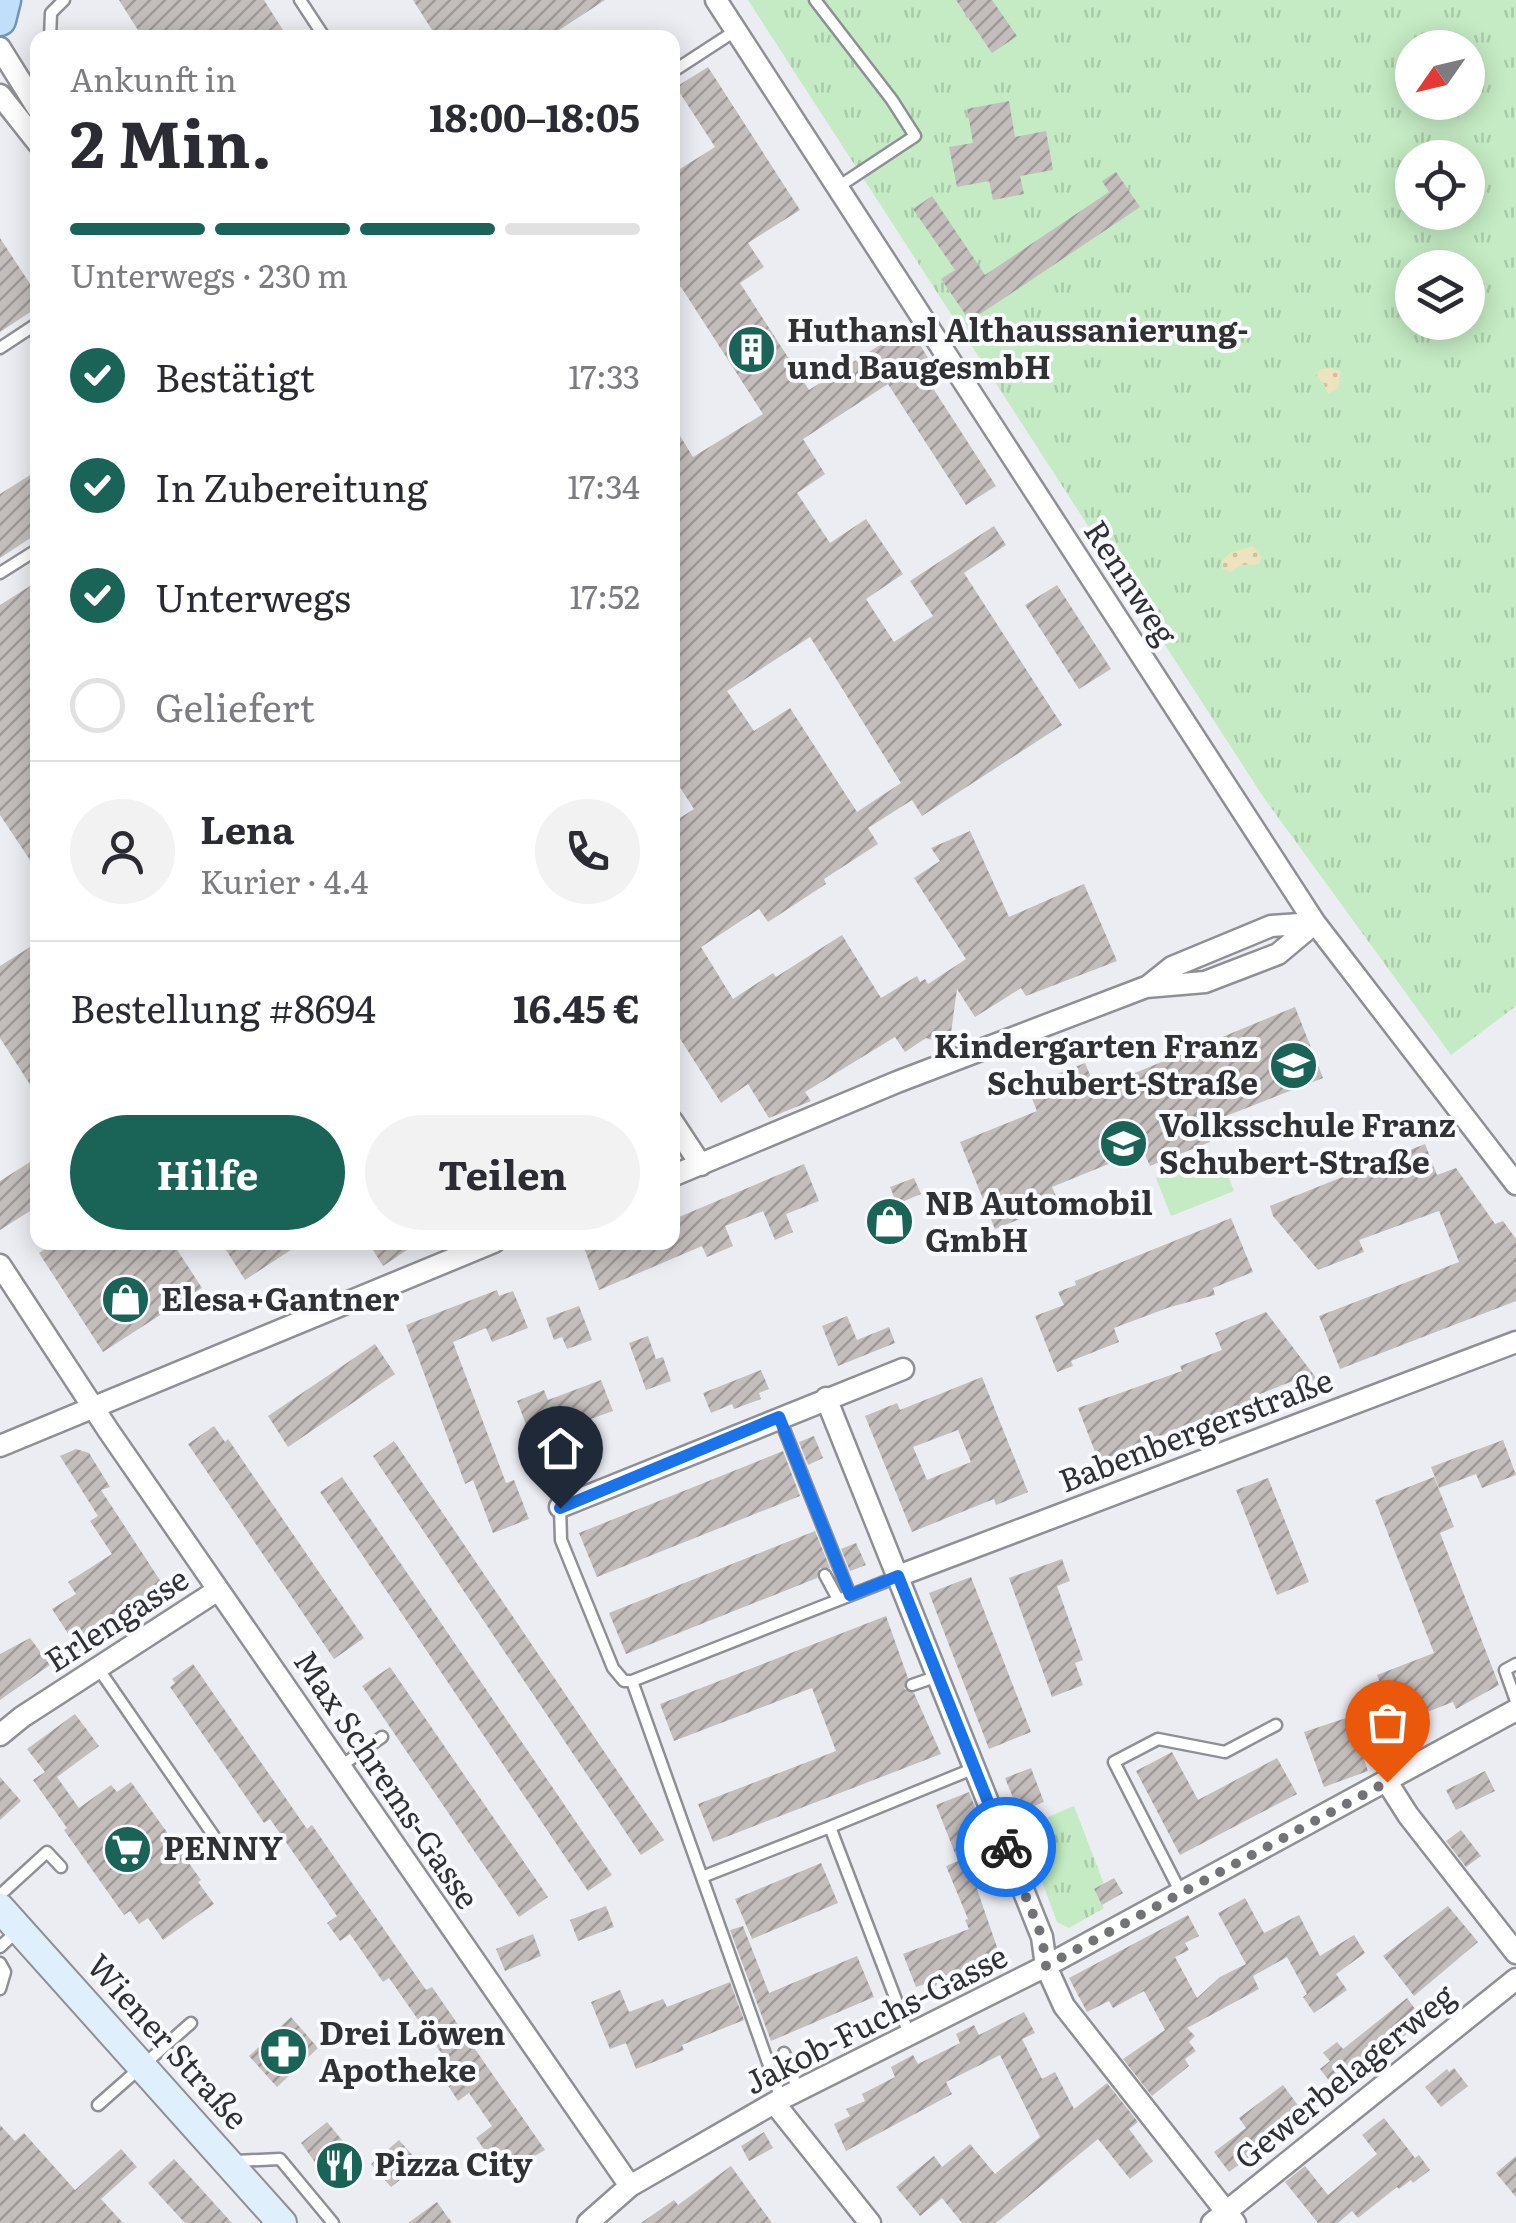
<!DOCTYPE html>
<html lang="de">
<meta charset="utf-8">
<style>
body{margin:0;font-family:Literata,serif;background:#f2f2f3;color:#2b2b33;height:100vh;display:flex;flex-direction:column;font-size:38px;white-space:nowrap}
*{box-sizing:border-box;margin:0}
p{font-size:32px;color:#7c7c81}
.icon{flex:none;width:55px;height:55px;fill:none;stroke:currentColor;stroke-width:2;stroke-linecap:round;stroke-linejoin:round}
.map{position:relative;flex:1;overflow:hidden}
.details{position:absolute;left:30px;top:30px;width:650px;height:1220px;display:flex;flex-direction:column;background:#fff;border-radius:20px;box-shadow:0 5px 25px #0003}
.details>*{flex:none}
.needle{width:65px;rotate:236deg}
.buttons{position:absolute;left:1395px;top:30px;display:grid;gap:20px}
.buttons a{display:grid;place-items:center;width:90px;height:90px;border-radius:50%;background:#fff;box-shadow:0 5px 25px #0003;font-size:50px}
.pin{position:absolute;display:grid;place-items:center;width:85px;height:85px;color:#fff;margin:-102px -42px;border-radius:50% 50% 50% 0;rotate:-45deg;box-shadow:0 0 10px #0007}
.pin .icon{rotate:45deg}
.courier{position:absolute;display:grid;place-items:center;width:100px;height:100px;margin:-50px;border:8px solid #1a73e8;border-radius:50%;background:#fff;color:#222;box-shadow:0 2px 12px #0007}
.overview em{font-style:normal;font-weight:700}
.overview div{display:flex;flex-direction:column-reverse}
.overview{display:flex;align-items:center;justify-content:space-between;height:170px;padding:0 40px}
h1{font-size:65px;font-weight:700;line-height:75px}
.bar{display:grid;grid-template-columns:repeat(4,1fr);gap:15px 10px;align-content:center;height:120px;padding:0 40px}
.bar i{height:12px;border-radius:8px;background:#e1e1e2}
.bar .current{background:#1a6357}
.bar p{grid-column:span 4}
.line{display:flex;align-items:center;gap:25px;padding:0 40px;border-top:2px solid #e1e1e2}
.line div{flex:1}
.round{display:grid;place-items:center;flex:none;width:105px;height:105px;border-radius:52px;background:#f2f2f3}
ol{padding:0 40px;list-style:none}
li{display:flex;align-items:center;gap:30px;height:110px}
li p{margin-inline-start:auto}
li .icon{padding:10px;border-radius:50%;background:#1a6357;color:#fff;stroke-width:4}
li:last-child{color:#7c7c81}
li i{width:55px;height:55px;border:5px solid #e1e1e2;border-radius:50%}
.primary-button{display:flex;gap:20px;margin-top:auto;padding:20px 40px}
.primary-button a{flex:1;height:115px;border-radius:60px;background:#1a6357;color:#fff;font-size:40px;font-weight:700;line-height:115px;text-align:center}
.primary-button a+a{background:#f2f2f3;color:#2b2b33}
.map>svg:first-child{display:block}
.grass{fill:url(#grass-tufts);fill-rule:evenodd}
.sand{fill:url(#sand-dots)}
.pitch{fill:#c4ebc3}
.building{fill:url(#building-hatch);fill-rule:evenodd}
.lines{fill:none;stroke-linecap:round;stroke-linejoin:round}
.service-casing{stroke:#8e9095;stroke-width:15}
.minor-casing{stroke:#8e9095;stroke-width:25}
.secondary-casing{stroke:#8e9095;stroke-width:32}
.primary-casing{stroke:#7494b2;stroke-width:35}
.service{stroke:#fff;stroke-width:10}
.minor{stroke:#fff;stroke-width:20}
.secondary{stroke:#e0effc;stroke-width:28}
.primary{stroke:#c1dffa;stroke-width:30}
.done{stroke:#727376;stroke-width:10;stroke-dasharray:0 18}
.route{stroke:#1a73e8;stroke-width:12}
.labels{text-anchor:middle;stroke-width:8;stroke-linejoin:round;paint-order:stroke}
.poi-label{font-size:32px;font-weight:bold;fill:#313133;stroke:#f8faff;text-anchor:start}
.street-label{font-size:32px;fill:#313133;stroke:#f8faff}
</style>
<div class="map">
<svg width="1516" height="2223" viewBox="0 0 1516 2223">
<defs>
<pattern id="grass-tufts" width="24" height="20" patternUnits="userSpaceOnUse" patternTransform="scale(2.5)"><rect width="24" height="20" fill="#c4ebc3"/><path d="M3 7l-1-3M5 7V3M7 7l1-3M15 17l-1-3M17 17v-4M19 17l1-3" fill="none" stroke="#a9caa8"/></pattern>
<pattern id="sand-dots" width="8" height="8" patternUnits="userSpaceOnUse" patternTransform="scale(2.5)"><rect width="8" height="8" fill="#ede3be"/><path d="M2 2h.1M6 6h.1" fill="none" stroke="#ccc3a4" stroke-width="1.8" stroke-linecap="round"/></pattern>
<pattern id="building-hatch" width="6" height="6" patternUnits="userSpaceOnUse" patternTransform="scale(2.5)"><rect width="6" height="6" fill="#c3bdbb"/><path d="M-1 1l2-2M0 6l6-6M5 7l2-2" fill="none" stroke="#9f9a99"/></pattern>
</defs>
<rect width="100%" height="100%" fill="#ebedf2"/>
<path class="grass" d="M748 0H1516V1006L1451 1055 1264 798ZM1412 48H1468V102H1412ZM1412 158H1468V212H1412ZM1412 268H1468V322H1412Z
M1074 1806 1104 1884 1094 1890 1104 1908 1069 1928 1057 1922 1022 1828Z"/>
<path class="sand" d="M1331 368 1341 371 1338 388 1328 394 1324 384 1316 376 1320 369Z
M1253 546 1262 557 1259 564 1242 565 1231 572 1223 569 1221 562 1231 552Z"/>
<path class="pitch" d="M1219 1153 1234 1191 1171 1216 1156 1178Z"/>
<path class="building" d="M119 0H264L288 38H143Z
M413 0H605L547 38H437Z
M956 0H992L1017 36 992 53Z
M708 67 800 210 748 243 764 267 740 283 809 390 902 331 907 339 914 335 928 358 918 365 996 486 966 505 888 384 803 439 825 474 797 493 830 543 866 519 903 574 866 599 894 642 933 616 910 581 994 526 1006 545 964 573 1062 725 922 816 912 800 868 828 878 844 824 879 826 884 768 922 759 909 701 947 733 999 773 973 776 977 842 935 881 998 917 976 920 982 925 979 928 984 966 959 914 878 940 861 931 848 970 831 1009 917 1084 884 1117 961 1026 996 1021 988 975 1017 957 989 950 1040 941 1043 926 1038 905 1052 895 1037 805 1092 811 1101 769 1118 748 1084 721 1103 672 1026V823L694 809 672 775V423L693 457 763 414 681 287 672 292V174L715 147 676 87ZM810 637 901 783 857 812 790 708 754 731 727 691Z
M1009 101 1015 137 1046 131 1053 170 1020 176 1024 194 993 200 989 181 957 187 949 147 973 143 967 109Z
M1116 172 1140 207 970 321 941 279 955 270 913 209 932 196 985 275 1109 192 1102 181Z
M0 238 38 296V307L0 332Z
M38 470V533L0 558V494Z
M38 581V872L0 815V605Z
M1057 585 1111 669 1079 689 1025 605Z
M38 942V1097L0 1038V966Z
M1295 1007 1323 1078 1203 1125 1210 1142 1150 1166 1143 1150 1052 1187 1059 1203 995 1229 960 1142 1037 1111 1027 1086 1085 1063 1096 1089Z
M1425 1144 1437 1175 1456 1168 1495 1224 1503 1221 1516 1239V1301L1340 1369 1319 1316 1459 1262 1439 1211 1359 1240 1364 1252 1318 1270 1273 1216 1270 1206Z
M38 1157V1206L0 1230V1181Z
M804 1164 819 1201 786 1214 793 1232 775 1240 763 1211 725 1226 733 1246 707 1257 702 1246 599 1290 585 1250 605 1242H672V1220Z
M914 1178 921 1194 897 1204 890 1187Z
M1231 1218 1253 1272 1213 1288 1215 1295 1170 1307 1114 1328 1119 1342 1071 1361 1073 1366 1057 1372 1035 1316 1064 1305 1058 1292 1076 1285 1075 1281Z
M56 1242H172L202 1288 103 1352 39 1253Z
M221 1242H303L245 1280Z
M368 1242H419L383 1266Z
M497 1290 499 1296 513 1291 528 1328 492 1342 486 1328 453 1342 506 1483 514 1480 529 1519 493 1533 473 1480 465 1484 406 1325Z
M579 1306 592 1340 567 1349 562 1337 554 1340 546 1318Z
M1266 1312 1317 1379 1295 1387 1293 1381 1255 1396 1257 1402 1220 1419 1203 1425 1201 1419 1099 1462 1078 1408 1182 1371 1180 1366 1222 1350 1215 1333Z
M847 1316 857 1340 889 1327 895 1343 838 1366 822 1326Z
M648 1336 656 1359 663 1357 671 1381 646 1390 629 1343Z
M375 1344 395 1374 288 1447 268 1416Z
M761 1370 769 1389 759 1393 761 1399 734 1409 732 1404 711 1413 703 1393Z
M982 1377 1028 1492 996 1505 994 1499 912 1532 865 1416 897 1403 900 1410ZM958 1430 971 1462 927 1480 913 1447Z
M601 1380 613 1411 560 1430 574 1467 546 1477 517 1401 544 1390 548 1400Z
M214 1426 225 1442 228 1439 364 1638 334 1659 188 1444Z
M814 1436 823 1458 808 1465 799 1442Z
M1503 1440 1516 1475 1482 1488 1476 1474 1439 1488 1431 1467Z
M394 1441 664 1840 641 1855 373 1456Z
M76 1449 89 1453 110 1487 101 1490 169 1594 80 1652 52 1609 76 1594 68 1582 112 1554 90 1521 98 1516 60 1456Z
M783 1451 800 1496 597 1577 579 1533Z
M342 1477 612 1875 588 1891 320 1492Z
M1434 1477 1454 1527 1440 1533 1499 1685 1456 1709 1453 1702 1396 1724 1377 1675 1434 1653 1375 1500Z
M1268 1478 1309 1582 1277 1595 1236 1490Z
M815 1531 830 1568H820L817 1578 626 1654 609 1613Z
M856 1543 866 1565 850 1571 841 1549Z
M1062 1559 1070 1581 1057 1586 1083 1660 1075 1663 1083 1685 1052 1697 1009 1578Z
M971 1577 1031 1732 989 1749 929 1593Z
M886 1616 908 1678 904 1689 914 1693 941 1754 713 1842 698 1804 836 1751 812 1688 674 1741 660 1704Z
M30 1638 50 1665 0 1700V1654Z
M193 1664 307 1829 312 1825 426 1990 432 1987 545 2150 502 2175 476 2138 492 2126 469 2093 458 2101 447 2084 458 2077 389 1978 383 1982 350 1934 340 1941 327 1923 337 1916 270 1819 264 1823 170 1687 175 1683 172 1679Z
M390 1667 548 1897 519 1917 362 1686Z
M75 1714 99 1746 57 1777 79 1808 111 1785 117 1792 131 1782 201 1880 198 1882 214 1904 163 1940 148 1918 139 1924 130 1911 124 1915 64 1830 67 1828 33 1780 45 1772 27 1749Z
M1349 1717 1368 1771 1324 1787 1304 1732Z
M1172 1752 1198 1800 1277 1758 1297 1794 1180 1855 1136 1771Z
M1031 1768 1044 1802 1019 1812 1005 1778Z
M1485 1771 1495 1791 1456 1810 1446 1790Z
M0 1777 21 1801 0 1820Z
M969 1792 983 1827 979 1829 998 1882 977 1889 1000 1956 939 1978 936 1986 928 1983 916 1987 903 1954 969 1929 965 1920 968 1919 946 1866 958 1861 936 1805Z
M1461 1830 1481 1856 1466 1867 1446 1841Z
M821 1863 838 1903 752 1939 735 1899Z
M1114 1878 1123 1893 1102 1905 1094 1889Z
M1245 1898 1264 1933 1299 1915 1320 1956 1354 1935 1365 1953 1336 1974 1347 1990 1314 2013 1303 1997 1307 1994 1287 1957 1253 1976 1259 1989 1187 2028 1195 2036 1189 2042 1196 2051 1185 2059 1189 2066 1152 2096 1123 2059 1165 2030 1144 1991 1113 2008 1109 2001 1087 2012 1069 1978 1188 1915 1199 1936 1185 1943 1189 1950 1175 1957 1197 1998 1220 1977 1246 1964 1218 1913Z
M606 1906 614 1927 578 1941 570 1920Z
M1448 1906 1478 1942 1414 1996 1383 1956Z
M743 1926 769 1993 857 1956 874 1997 771 2041 730 1930Z
M533 1934 541 1956 505 1971 496 1949Z
M730 1982 744 2020 682 2045 684 2050 636 2069 626 2043 610 2049 591 2002 620 1990 629 2012 663 1999 667 2007Z
M1407 1998 1424 2021 1335 2088 1320 2069 1330 2061 1323 2053 1337 2042 1343 2049Z
M1024 2012 1035 2033 1022 2039 1042 2079 1055 2072 1074 2109 1107 2083 1138 2122 1129 2129 1153 2161 1130 2179 1098 2139 996 2223H962L942 2198 920 2216 896 2187 934 2156 942 2167 970 2144 995 2174 1040 2137 1000 2055 946 2082 952 2094 846 2151 834 2124 850 2116 846 2109 865 2101 862 2094 895 2077 891 2067 913 2055 918 2064 960 2043 956 2034 974 2025 979 2035Z
M291 2017 318 2048 277 2087 249 2056Z
M1454 2068 1468 2086 1441 2107 1425 2087 1447 2069 1449 2072Z
M1283 2085 1305 2115 1229 2172 1214 2152 1246 2128 1239 2118Z
M1384 2118 1415 2158 1419 2155 1430 2170 1413 2183 1411 2180 1399 2189 1397 2187 1358 2218 1352 2211 1338 2223H1318L1285 2182 1305 2166 1328 2195 1377 2154 1362 2135Z
M327 2122 362 2164 333 2187 301 2143Z
M0 2125 15 2141 24 2133 75 2190 121 2149 137 2167 101 2199 123 2223H0Z
M764 2132 773 2148 749 2161 741 2146Z
M399 2140 420 2164 391 2187 371 2164Z
M1516 2156V2197L1496 2173Z
M174 2159 232 2223H185L148 2183Z
M731 2166 772 2223H641L674 2200 678 2205Z
M437 2202 452 2223H408Z"/>
<g class="lines">
<defs>
<path id="service" d="M300 0 325 38
M815 0 892 100 915 136 838 187
M50 38 51 13 64 0
M672 72 735 31
M0 348 38 323
M0 573 38 549
M780 1419 850 1595
M560 1507 561 1540 613 1668 624 1681H632
M825 1575 838 1599
M1516 1664 1505 1670 1516 1701
M98 1668 220 1845
M912 1685 938 1676
M341 1766 382 1737
M830 1827 975 1768
M702 1877 830 1827 909 2034
M1181 1893 1114 1762 1158 1739 1225 1752 1276 1725
M0 1895 47 1852 61 1867
M0 1947 18 1930
M0 1963 5 1972 0 1989
M784 2053 798 2090
M781 2099 632 1681 897 1577
M98 2105 191 2023
M235 2161 280 2159 333 2223"/>
<path id="minor" d="M716 0 1315 923 1516 1184
M0 48 38 109
M0 95 38 143
M1147 987 1172 967 1271 926 1315 923
M672 1121 701 1165
M672 1176 897 1082 1146 987 1205 982 1278 954 1315 923
M0 1265 108 1430 630 2186
M826 1398 1042 1937 1046 1966 1064 2006 1235 2223
M0 1446 494 1242
M560 1507 903 1369
M898 1576 1516 1342
M0 1735 22 1717 218 1590
M1387 1782 1408 1815 1516 1953
M775 2104 870 2223
M588 2223 630 2186 781 2099 1046 1966 1516 1710
M1212 2223 1516 1979"/>
<path id="secondary" d="M0 1908 282 2223"/>
<path id="primary" d="M0 20 5 0"/>
</defs>
<use href="#service" class="service-casing"/>
<use href="#minor" class="minor-casing"/>
<use href="#secondary" class="secondary-casing"/>
<use href="#primary" class="primary-casing"/>
<use href="#service" class="service"/>
<use href="#minor" class="minor"/>
<use href="#secondary" class="secondary"/>
<use href="#primary" class="primary"/>
</g>
<g class="lines">
<path class="done" d="M1006 1847 1042 1937 1046 1966 1387 1782"/>
<path class="route" d="M560 1508 779 1417 850 1595 898 1576 1006 1847"/>
</g>
<defs>
<symbol id="building-disc" viewBox="-11 -11 22 22"><circle r="9.5" fill="#1a6357" stroke="#f8faff"/><path d="M-4-6H4V6H1V3H-1V6H-4ZM-2.5-4.3h1.7v1.8h-1.7ZM.8-4.3h1.7v1.8H.8ZM-2.5-1h1.7V.8h-1.7ZM.8-1h1.7V.8H.8Z" fill="#fff"/></symbol>
<symbol id="school-disc" viewBox="-11 -11 22 22"><circle r="9.5" fill="#1a6357" stroke="#f8faff"/><path d="M0-5L7-2L0 1L-7-2ZM-4 1L0 2.5L4 1V4Q0 6-4 4Z" fill="#fff"/></symbol>
<symbol id="shop-disc" viewBox="-11 -11 22 22"><circle r="9.5" fill="#1a6357" stroke="#f8faff"/><path d="M-5-2.5h2.3a2.7 3.5 0 0 1 5.4 0H5L5.5 6h-11ZM-1.5-2.5h3a1.5 2.3 0 0 0-3 0Z" fill="#fff"/></symbol>
<symbol id="supermarket-disc" viewBox="-11 -11 22 22"><circle r="9.5" fill="#1a6357" stroke="#f8faff"/><path d="M-6-5.5h2.5l.6 2H6L4.5 2H-2.5L-4.4-4H-6ZM-1.5 3.2a1.3 1.3 0 1 0 .1 0ZM3 3.2a1.3 1.3 0 1 0 .1 0Z" fill="#fff"/></symbol>
<symbol id="pharmacy-disc" viewBox="-11 -11 22 22"><circle r="9.5" fill="#1a6357" stroke="#f8faff"/><path d="M-2-6h4v4h4v4h-4v4h-4v-4h-4v-4h4Z" fill="#fff"/></symbol>
<symbol id="restaurant-disc" viewBox="-11 -11 22 22"><circle r="9.5" fill="#1a6357" stroke="#f8faff"/><path d="M-5-6h1v4h1v-4h1v4h1v-4h1v5L-1.5 .5V6h-2V.5L-5-1ZM5-6V6H3V1.5H1.5Q1.5-4 5-6Z" fill="#fff"/></symbol>
</defs>
<g fill-rule="evenodd">
<use href="#building-disc" x="724" y="322" width="55" height="55"/>
<use href="#school-disc" x="1266" y="1038" width="55" height="55"/>
<use href="#school-disc" x="1096" y="1116" width="55" height="55"/>
<use href="#shop-disc" x="862" y="1194" width="55" height="55"/>
<use href="#shop-disc" x="98" y="1272" width="55" height="55"/>
<use href="#supermarket-disc" x="100" y="1822" width="55" height="55"/>
<use href="#pharmacy-disc" x="256" y="2024" width="55" height="55"/>
<use href="#restaurant-disc" x="312" y="2138" width="55" height="55"/>
</g>
<g class="labels">
<g class="poi-label">
<text x="787" y="342">Huthansl Althaussanierung-<tspan x="787" dy="37">und BaugesmbH</tspan></text>
<text x="1258" y="1058" text-anchor="end">Kindergarten Franz<tspan x="1258" dy="37">Schubert-Straße</tspan></text>
<text x="1159" y="1137">Volksschule Franz<tspan x="1159" dy="37">Schubert-Straße</tspan></text>
<text x="925" y="1215">NB Automobil<tspan x="925" dy="37">GmbH</tspan></text>
<text x="161" y="1311">Elesa+Gantner</text>
<text x="163" y="1860">PENNY</text>
<text x="319" y="2045">Drei Löwen<tspan x="319" dy="37">Apotheke</tspan></text>
<text x="374" y="2176">Pizza City</text>
</g>
<g class="street-label">
<text transform="translate(1130 583) rotate(57)" y="11">Rennweg</text>
<text transform="translate(1196 1431) rotate(-21)" y="11">Babenbergerstraße</text>
<text transform="translate(117 1620) rotate(-33)" y="11">Erlengasse</text>
<text transform="translate(386 1780) rotate(56)" y="11">Max Schrems-Gasse</text>
<text transform="translate(876 2020) rotate(-27)" y="11">Jakob-Fuchs-Gasse</text>
<text transform="translate(167 2042) rotate(48)" y="11">Wiener Straße</text>
<text transform="translate(1345 2077) rotate(-39)" y="11">Gewerbelagerweg</text>
</g>
</g>
</svg>
<div class="buttons">
<a><svg class="needle" viewBox="-14 -14 28 28"><path d="M0-13l5 13h-10z" fill="#e53935"/><path d="M0 13l5-13h-10z" fill="#7c7c81"/></svg></a>
<a><svg class="icon" aria-label="locate" viewBox="0 0 24 24"><circle cx="12" cy="12" r="6"/><path d="M12 2v4M12 18v4M2 12h4M18 12h4"/></svg></a>
<a><svg class="icon" aria-label="layers" viewBox="0 0 24 24"><path d="M12 4l9 5-9 5-9-5zM3 14l9 5 9-5"/></svg></a>
</div>
<div class="pin" style="left:1387px;top:1782px;background:#ea580c"><svg class="icon" aria-label="bag" viewBox="0 0 24 24"><path d="M5 8h14l-1 12H6zM9 8a3 3 0 0 1 6 0"/></svg></div>
<div class="pin" style="left:560px;top:1508px;background:#1f2937"><svg class="icon" aria-label="home" viewBox="0 0 24 24"><path d="M3 11l9-7 9 7M6 9v11h12V9"/></svg></div>
<div class="courier" style="left:1006px;top:1847px"><svg class="icon" aria-label="bike" viewBox="0 0 24 24"><circle cx="6" cy="16" r="4"/><circle cx="18" cy="16" r="4"/><path d="M6 16l4-8h5l3 8M10 8l3 8H6M13 5h3"/></svg></div>
<section class="details">
<div class="overview"><div><h1>2 Min.</h1><p>Ankunft in</p></div><em>18:00–18:05</em></div>
<div class="bar"><i class="current"></i><i class="current"></i><i class="current"></i><i></i><p>Unterwegs · 230 m</p></div>
<ol>
<li><svg class="icon" aria-label="check" viewBox="0 0 24 24"><path d="M5 12l5 5 9-10"/></svg>Bestätigt<p>17:33</p></li>
<li><svg class="icon" aria-label="check" viewBox="0 0 24 24"><path d="M5 12l5 5 9-10"/></svg>In Zubereitung<p>17:34</p></li>
<li><svg class="icon" aria-label="check" viewBox="0 0 24 24"><path d="M5 12l5 5 9-10"/></svg>Unterwegs<p>17:52</p></li>
<li><i></i>Geliefert</li>
</ol>
<div class="line" style="height:180px"><a class="round"><svg class="icon" aria-label="person" viewBox="0 0 24 24"><circle cx="12" cy="8" r="4"/><path d="M4 21q1-7 8-7t8 7"/></svg></a><div><b>Lena</b><p>Kurier · 4.4</p></div><a class="round"><svg class="icon" aria-label="phone" viewBox="0 0 24 24"><path d="M5 4h4l2 5-3 2q2 4 5 5l2-3 5 2v4C11 20 4 13 5 4z"/></svg></a></div>
<div class="line" style="height:130px"><div>Bestellung #8694</div><b>16.45 €</b></div>
<div class="primary-button"><a>Hilfe</a><a>Teilen</a></div>
</section>
</div>
